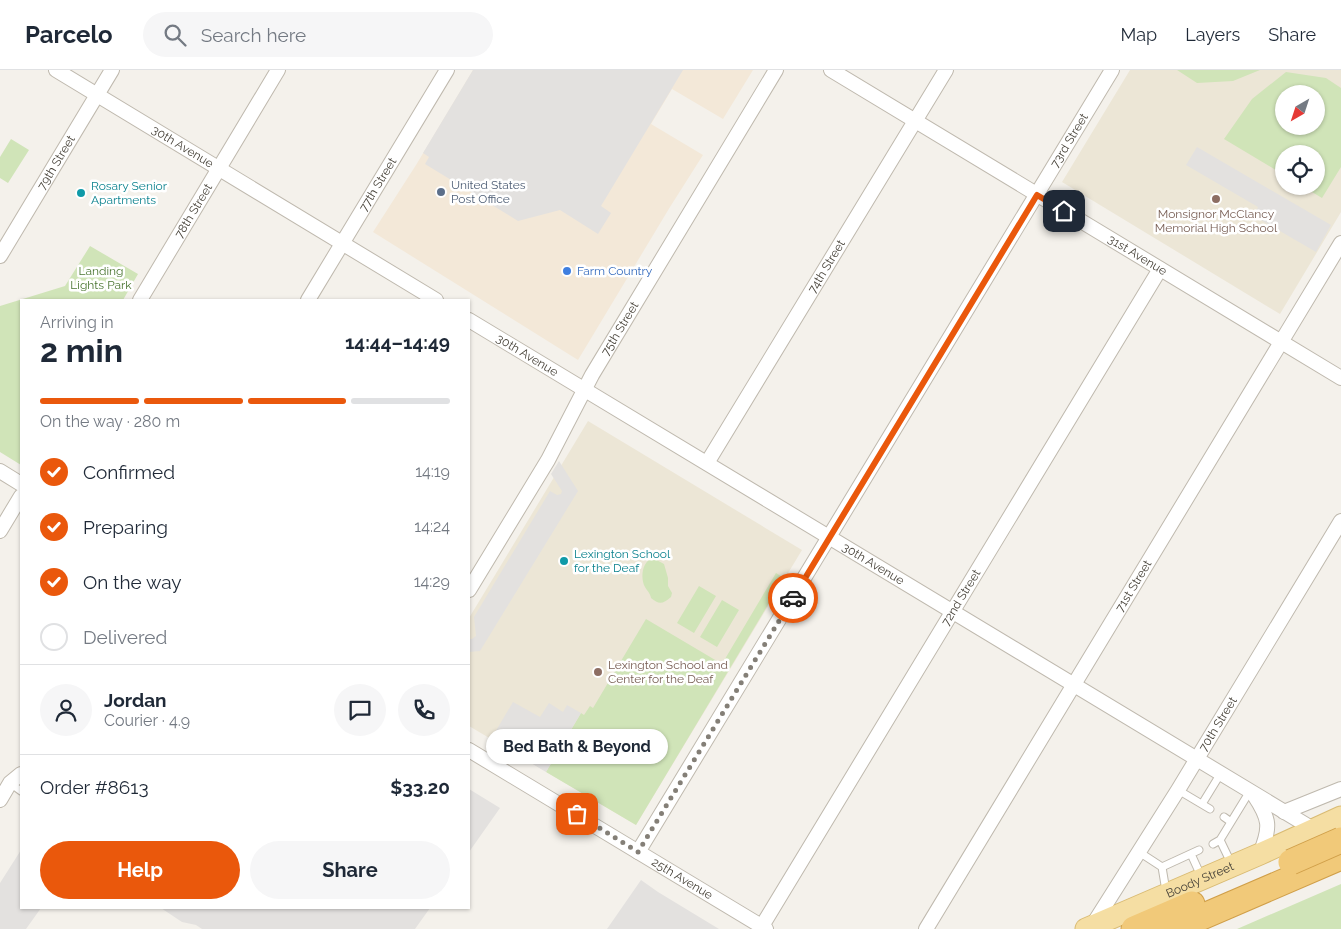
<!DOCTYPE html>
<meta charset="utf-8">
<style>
body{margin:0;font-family:Raleway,sans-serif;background:#f6f6f7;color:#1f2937;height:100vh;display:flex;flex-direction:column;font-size:19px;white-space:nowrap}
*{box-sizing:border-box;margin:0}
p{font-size:16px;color:#747a83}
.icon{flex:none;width:28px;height:28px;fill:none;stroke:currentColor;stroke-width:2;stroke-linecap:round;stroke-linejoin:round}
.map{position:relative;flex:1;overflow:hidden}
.drawer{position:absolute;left:20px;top:229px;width:450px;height:610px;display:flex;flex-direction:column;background:#fff;border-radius:0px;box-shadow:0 1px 4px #0004}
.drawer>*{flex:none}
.needle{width:32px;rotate:219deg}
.fabs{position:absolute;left:1275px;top:15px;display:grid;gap:10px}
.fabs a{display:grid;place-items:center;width:50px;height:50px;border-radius:50%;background:#fff;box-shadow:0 1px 4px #0004;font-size:25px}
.pin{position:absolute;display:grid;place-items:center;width:42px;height:42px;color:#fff;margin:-21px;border-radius:10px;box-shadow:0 2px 8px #0006}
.courier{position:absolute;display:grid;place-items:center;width:50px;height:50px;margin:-25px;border:4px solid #ea580c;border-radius:50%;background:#fff;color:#222;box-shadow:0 1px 6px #0007}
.bubble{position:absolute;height:35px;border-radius:18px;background:#fff;box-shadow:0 1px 4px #0004;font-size:16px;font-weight:700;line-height:35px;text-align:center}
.head em{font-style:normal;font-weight:700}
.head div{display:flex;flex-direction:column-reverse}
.head{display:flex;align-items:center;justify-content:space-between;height:85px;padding:0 20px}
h1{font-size:32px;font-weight:700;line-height:38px}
.bar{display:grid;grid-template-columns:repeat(4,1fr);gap:8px 5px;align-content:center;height:60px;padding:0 20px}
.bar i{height:6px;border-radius:4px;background:#e0e1e3}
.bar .current{background:#ea580c}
.bar p{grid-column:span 4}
.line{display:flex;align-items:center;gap:12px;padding:0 20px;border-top:1px solid #e0e1e3}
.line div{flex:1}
.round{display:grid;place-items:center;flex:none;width:52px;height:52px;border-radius:26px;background:#f6f6f7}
ol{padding:0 20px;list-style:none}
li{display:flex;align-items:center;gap:15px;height:55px}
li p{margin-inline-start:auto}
li .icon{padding:5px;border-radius:50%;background:#ea580c;color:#fff;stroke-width:4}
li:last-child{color:#747a83}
li i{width:28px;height:28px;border:2px solid #e0e1e3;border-radius:50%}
.primary-button{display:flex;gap:10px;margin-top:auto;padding:10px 20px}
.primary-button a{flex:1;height:58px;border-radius:30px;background:#ea580c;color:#fff;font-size:20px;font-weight:700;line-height:58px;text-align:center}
.primary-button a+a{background:#f6f6f7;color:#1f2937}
header{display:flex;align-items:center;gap:30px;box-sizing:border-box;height:70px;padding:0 25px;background:#fff;border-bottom:1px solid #e0e1e3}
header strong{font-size:24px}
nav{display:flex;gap:28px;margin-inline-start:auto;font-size:18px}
.search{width:350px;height:45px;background:#f6f6f7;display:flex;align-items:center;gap:12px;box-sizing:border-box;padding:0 18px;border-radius:28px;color:#747a83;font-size:19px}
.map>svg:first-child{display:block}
.commercial{fill:#f3e8d8}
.education{fill:#ece6d6;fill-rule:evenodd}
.green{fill:#d0e4b8;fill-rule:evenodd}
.parking{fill:#e3e1df}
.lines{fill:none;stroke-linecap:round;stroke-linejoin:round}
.service-casing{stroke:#bfb9ae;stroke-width:9}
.minor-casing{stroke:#bfb9ae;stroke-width:16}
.primary-casing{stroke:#d9bb73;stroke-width:23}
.motorway-casing{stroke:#d09f49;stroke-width:27}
.service{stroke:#fff;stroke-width:7}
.minor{stroke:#fff;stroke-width:14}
.primary{stroke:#f5dea3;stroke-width:21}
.motorway{stroke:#f1c979;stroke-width:25}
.motorway-bridge-casing{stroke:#d09f49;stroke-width:27;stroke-linecap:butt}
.motorway-bridge{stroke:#f1c979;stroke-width:25}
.done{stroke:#847f77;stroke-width:5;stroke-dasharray:0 9}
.route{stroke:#ea580c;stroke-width:6}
.service-dot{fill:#5c6f8a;stroke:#fff;stroke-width:2}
.culture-dot{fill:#0f9aa8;stroke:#fff;stroke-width:2}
.education-dot{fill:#8d6e63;stroke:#fff;stroke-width:2}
.shop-dot{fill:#3f7fe0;stroke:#fff;stroke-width:2}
.labels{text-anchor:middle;stroke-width:5;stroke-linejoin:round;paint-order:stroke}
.street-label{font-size:12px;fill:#474239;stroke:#fff}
.service-label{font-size:12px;fill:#4e5e75;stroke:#fff;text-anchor:start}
.culture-label{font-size:12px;fill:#0d838f;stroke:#fff;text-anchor:start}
.education-label{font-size:12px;fill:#785e54;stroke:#fff}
.park-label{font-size:12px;fill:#4a7531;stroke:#fff}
.shop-label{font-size:12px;fill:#366cbe;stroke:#fff;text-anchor:start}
</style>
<header>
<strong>Parcelo</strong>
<div class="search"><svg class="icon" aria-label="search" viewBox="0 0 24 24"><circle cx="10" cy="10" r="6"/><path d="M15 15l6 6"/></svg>Search here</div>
<nav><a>Map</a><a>Layers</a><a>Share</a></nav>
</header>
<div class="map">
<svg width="1341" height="859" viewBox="0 0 1341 859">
<rect width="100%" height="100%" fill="#f4f1eb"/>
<path class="commercial" d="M473 0H753L723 49 672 19 651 54 703 85 670 137 578 290 373 162 416 95Z"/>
<path class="education" d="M1130 0H1341V142L1280 244 1062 112ZM1284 24H1316V56H1284ZM1284 84H1316V116H1284Z
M588 351 802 480 636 755 469 656V548Z"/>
<path class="green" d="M1177 0H1260L1233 11 1197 13Z
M1286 2 1326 8 1341 18V97L1322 128 1302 116H1316V84H1284V105L1224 69 1252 29ZM1284 24H1316V56H1284Z
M11 69 29 80 8 113 0 108V87Z
M90 176 138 204 123 230H21V395L0 382V236L65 216Z
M653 488 664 494 668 508V516L672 523 671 527C663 534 659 535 651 528 650 523 648 522 645 517 640 508 642 491 653 488Z
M776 503 784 508 636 755 546 702 581 643 584 645 590 636 593 638 646 549 722 594Z
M699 516 716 526 694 563 677 553Z
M722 530 739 540 717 577 700 567Z
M1341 814V859H1237Z"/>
<path class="parking" d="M473 0H683L601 136 611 143 598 164 560 140 518 151 425 94 429 87 423 83Z
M1197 77 1331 155 1316 182 1254 146 1258 137 1186 95Z
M559 391 578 421 480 581 469 582V569H472L476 566 474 547 550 421 557 425 561 424 562 421 551 404Z
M513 632 540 647 549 633 563 642 567 635 581 643 546 702 491 669Z
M469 719 500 738 469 782Z
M21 780V838H41L26 859H0V813Z
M641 810 658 822 719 859H607Z
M161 838H430L415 859H202L196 855 182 852Z"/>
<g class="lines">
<defs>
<path id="service" d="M10 713 21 721
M1178 720 1210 739
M1202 734 1221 703
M1224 747 1231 752
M1220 770 1232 795
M1213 774 1220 770 1250 721
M1139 782 1162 797 1166 821
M1191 784 1201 806
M1162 797 1199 780"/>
<g id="minor">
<path id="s1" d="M56 0 436 230"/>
<path id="s2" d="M831 0 1341 308"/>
<path id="s3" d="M0 186 112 0"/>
<path id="s4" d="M140 230 278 0"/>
<path id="s5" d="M308 230 447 0"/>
<path id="s6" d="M469 250 1313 759"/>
<path id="s7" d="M707 393 946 0"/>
<path d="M0 401 21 414"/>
<path d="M0 461 21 426"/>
<path id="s8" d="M469 520 548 390 592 305 776 0"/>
<path id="s9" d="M469 680 766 859"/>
<path d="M1254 725C1270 749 1271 757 1260 784"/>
<path d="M0 730 10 713 21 704"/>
<path d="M1284 742 1341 719"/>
<path id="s10" d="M638 782 1112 0"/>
<path id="s11" d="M762 856 1160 199"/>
<path id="s12" d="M1092 856 1178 720 1341 451"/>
<path id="s13" d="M926 859 1341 173"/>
</g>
<g id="primary">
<path id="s14" d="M1086 859 1260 784 1341 747"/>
</g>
<path id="motorway" d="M1134 859 1192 834
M1174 859 1341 787"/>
</defs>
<use href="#service" class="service-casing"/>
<use href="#minor" class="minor-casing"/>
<use href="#primary" class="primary-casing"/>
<use href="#motorway" class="motorway-casing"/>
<use href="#service" class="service"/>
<use href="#minor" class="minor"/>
<use href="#primary" class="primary"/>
<use href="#motorway" class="motorway"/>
<defs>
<path id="motorway-bridge" d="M1291 792 1341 770"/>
</defs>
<use href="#motorway-bridge" class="motorway-bridge-casing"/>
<use href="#motorway-bridge" class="motorway-bridge"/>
</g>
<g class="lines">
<path class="done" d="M577 744 638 782 793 528"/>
<path class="route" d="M793 528 1037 125 1064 141"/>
</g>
<circle class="service-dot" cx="441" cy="122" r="5"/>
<g class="culture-dot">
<circle cx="81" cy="123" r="5"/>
<circle cx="564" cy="491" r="5"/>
</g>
<g class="education-dot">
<circle cx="1216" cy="129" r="5"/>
<circle cx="598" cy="602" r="5"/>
</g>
<circle class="shop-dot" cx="567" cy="201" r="5"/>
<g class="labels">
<g class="street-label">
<text dy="4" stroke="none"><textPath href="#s10" startOffset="832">73rd Street</textPath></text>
<text dy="4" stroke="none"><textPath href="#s1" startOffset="148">30th Avenue</textPath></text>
<text dy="4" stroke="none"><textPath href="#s3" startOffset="109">79th Street</textPath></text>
<text dy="4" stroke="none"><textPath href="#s5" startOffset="135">77th Street</textPath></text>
<text dy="4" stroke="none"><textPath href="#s4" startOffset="104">78th Street</textPath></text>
<text dy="4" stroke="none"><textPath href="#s2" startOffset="358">31st Avenue</textPath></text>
<text dy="4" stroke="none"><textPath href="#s7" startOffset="230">74th Street</textPath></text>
<text dy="4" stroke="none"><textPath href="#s8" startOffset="302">75th Street</textPath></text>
<text dy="4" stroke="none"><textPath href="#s6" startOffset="68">30th Avenue</textPath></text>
<text dy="4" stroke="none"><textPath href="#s6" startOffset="472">30th Avenue</textPath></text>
<text dy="4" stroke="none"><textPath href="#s13" startOffset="401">71st Street</textPath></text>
<text dy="4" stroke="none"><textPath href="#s11" startOffset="384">72nd Street</textPath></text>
<text dy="4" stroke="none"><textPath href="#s12" startOffset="238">70th Street</textPath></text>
<text dy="4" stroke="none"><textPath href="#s9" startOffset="249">25th Avenue</textPath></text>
<text dy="4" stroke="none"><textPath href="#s14" startOffset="124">Boody Street</textPath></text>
</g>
<g class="service-label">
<text x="451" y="119">United States<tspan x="451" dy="14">Post Office</tspan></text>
</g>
<g class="culture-label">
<text x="91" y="120">Rosary Senior<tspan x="91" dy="14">Apartments</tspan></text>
<text x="574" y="488">Lexington School<tspan x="574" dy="14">for the Deaf</tspan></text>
</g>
<g class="education-label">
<text x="1216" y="148">Monsignor McClancy<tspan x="1216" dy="14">Memorial High School</tspan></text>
<text x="608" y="599" text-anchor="start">Lexington School and<tspan x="608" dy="14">Center for the Deaf</tspan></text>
</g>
<g class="park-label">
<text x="101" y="205">Landing<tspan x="101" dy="14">Lights Park</tspan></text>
</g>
<g class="shop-label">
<text x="577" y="205">Farm Country</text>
</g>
</g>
</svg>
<div class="fabs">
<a><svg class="needle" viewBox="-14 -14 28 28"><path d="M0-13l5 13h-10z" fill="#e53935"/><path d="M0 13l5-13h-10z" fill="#747a83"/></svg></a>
<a><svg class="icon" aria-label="locate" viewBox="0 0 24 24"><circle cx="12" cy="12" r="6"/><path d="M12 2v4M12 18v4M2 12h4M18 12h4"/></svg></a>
</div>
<div class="pin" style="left:577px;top:744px;background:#ea580c"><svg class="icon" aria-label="bag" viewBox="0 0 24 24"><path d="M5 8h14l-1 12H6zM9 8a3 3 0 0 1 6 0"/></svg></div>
<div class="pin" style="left:1064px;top:141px;background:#1f2937"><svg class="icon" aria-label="home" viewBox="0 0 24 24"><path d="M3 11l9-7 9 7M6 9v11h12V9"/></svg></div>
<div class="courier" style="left:793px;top:528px"><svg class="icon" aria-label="car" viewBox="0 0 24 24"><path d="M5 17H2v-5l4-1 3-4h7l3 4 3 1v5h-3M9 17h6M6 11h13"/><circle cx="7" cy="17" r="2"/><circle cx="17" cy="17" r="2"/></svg></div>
<div class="bubble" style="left:486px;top:659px;width:182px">Bed Bath &amp; Beyond</div>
<section class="drawer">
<div class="head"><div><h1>2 min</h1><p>Arriving in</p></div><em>14:44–14:49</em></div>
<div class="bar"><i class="current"></i><i class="current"></i><i class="current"></i><i></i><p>On the way · 280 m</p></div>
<ol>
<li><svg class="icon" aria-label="check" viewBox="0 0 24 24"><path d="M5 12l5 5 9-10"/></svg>Confirmed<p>14:19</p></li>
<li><svg class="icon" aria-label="check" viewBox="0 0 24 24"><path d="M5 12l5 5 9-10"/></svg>Preparing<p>14:24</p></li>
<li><svg class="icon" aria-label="check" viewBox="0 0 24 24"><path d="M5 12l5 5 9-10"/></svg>On the way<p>14:29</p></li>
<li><i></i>Delivered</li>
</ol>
<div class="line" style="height:90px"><a class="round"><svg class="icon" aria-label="person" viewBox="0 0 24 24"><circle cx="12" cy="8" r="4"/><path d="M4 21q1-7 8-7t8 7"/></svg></a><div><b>Jordan</b><p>Courier · 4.9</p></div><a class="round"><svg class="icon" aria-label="chat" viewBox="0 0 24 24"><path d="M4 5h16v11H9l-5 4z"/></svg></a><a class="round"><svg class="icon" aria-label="phone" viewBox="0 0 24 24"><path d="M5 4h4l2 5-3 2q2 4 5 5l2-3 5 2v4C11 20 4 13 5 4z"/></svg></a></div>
<div class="line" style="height:65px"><div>Order #8613</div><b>$33.20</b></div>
<div class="primary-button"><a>Help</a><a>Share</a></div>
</section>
</div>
